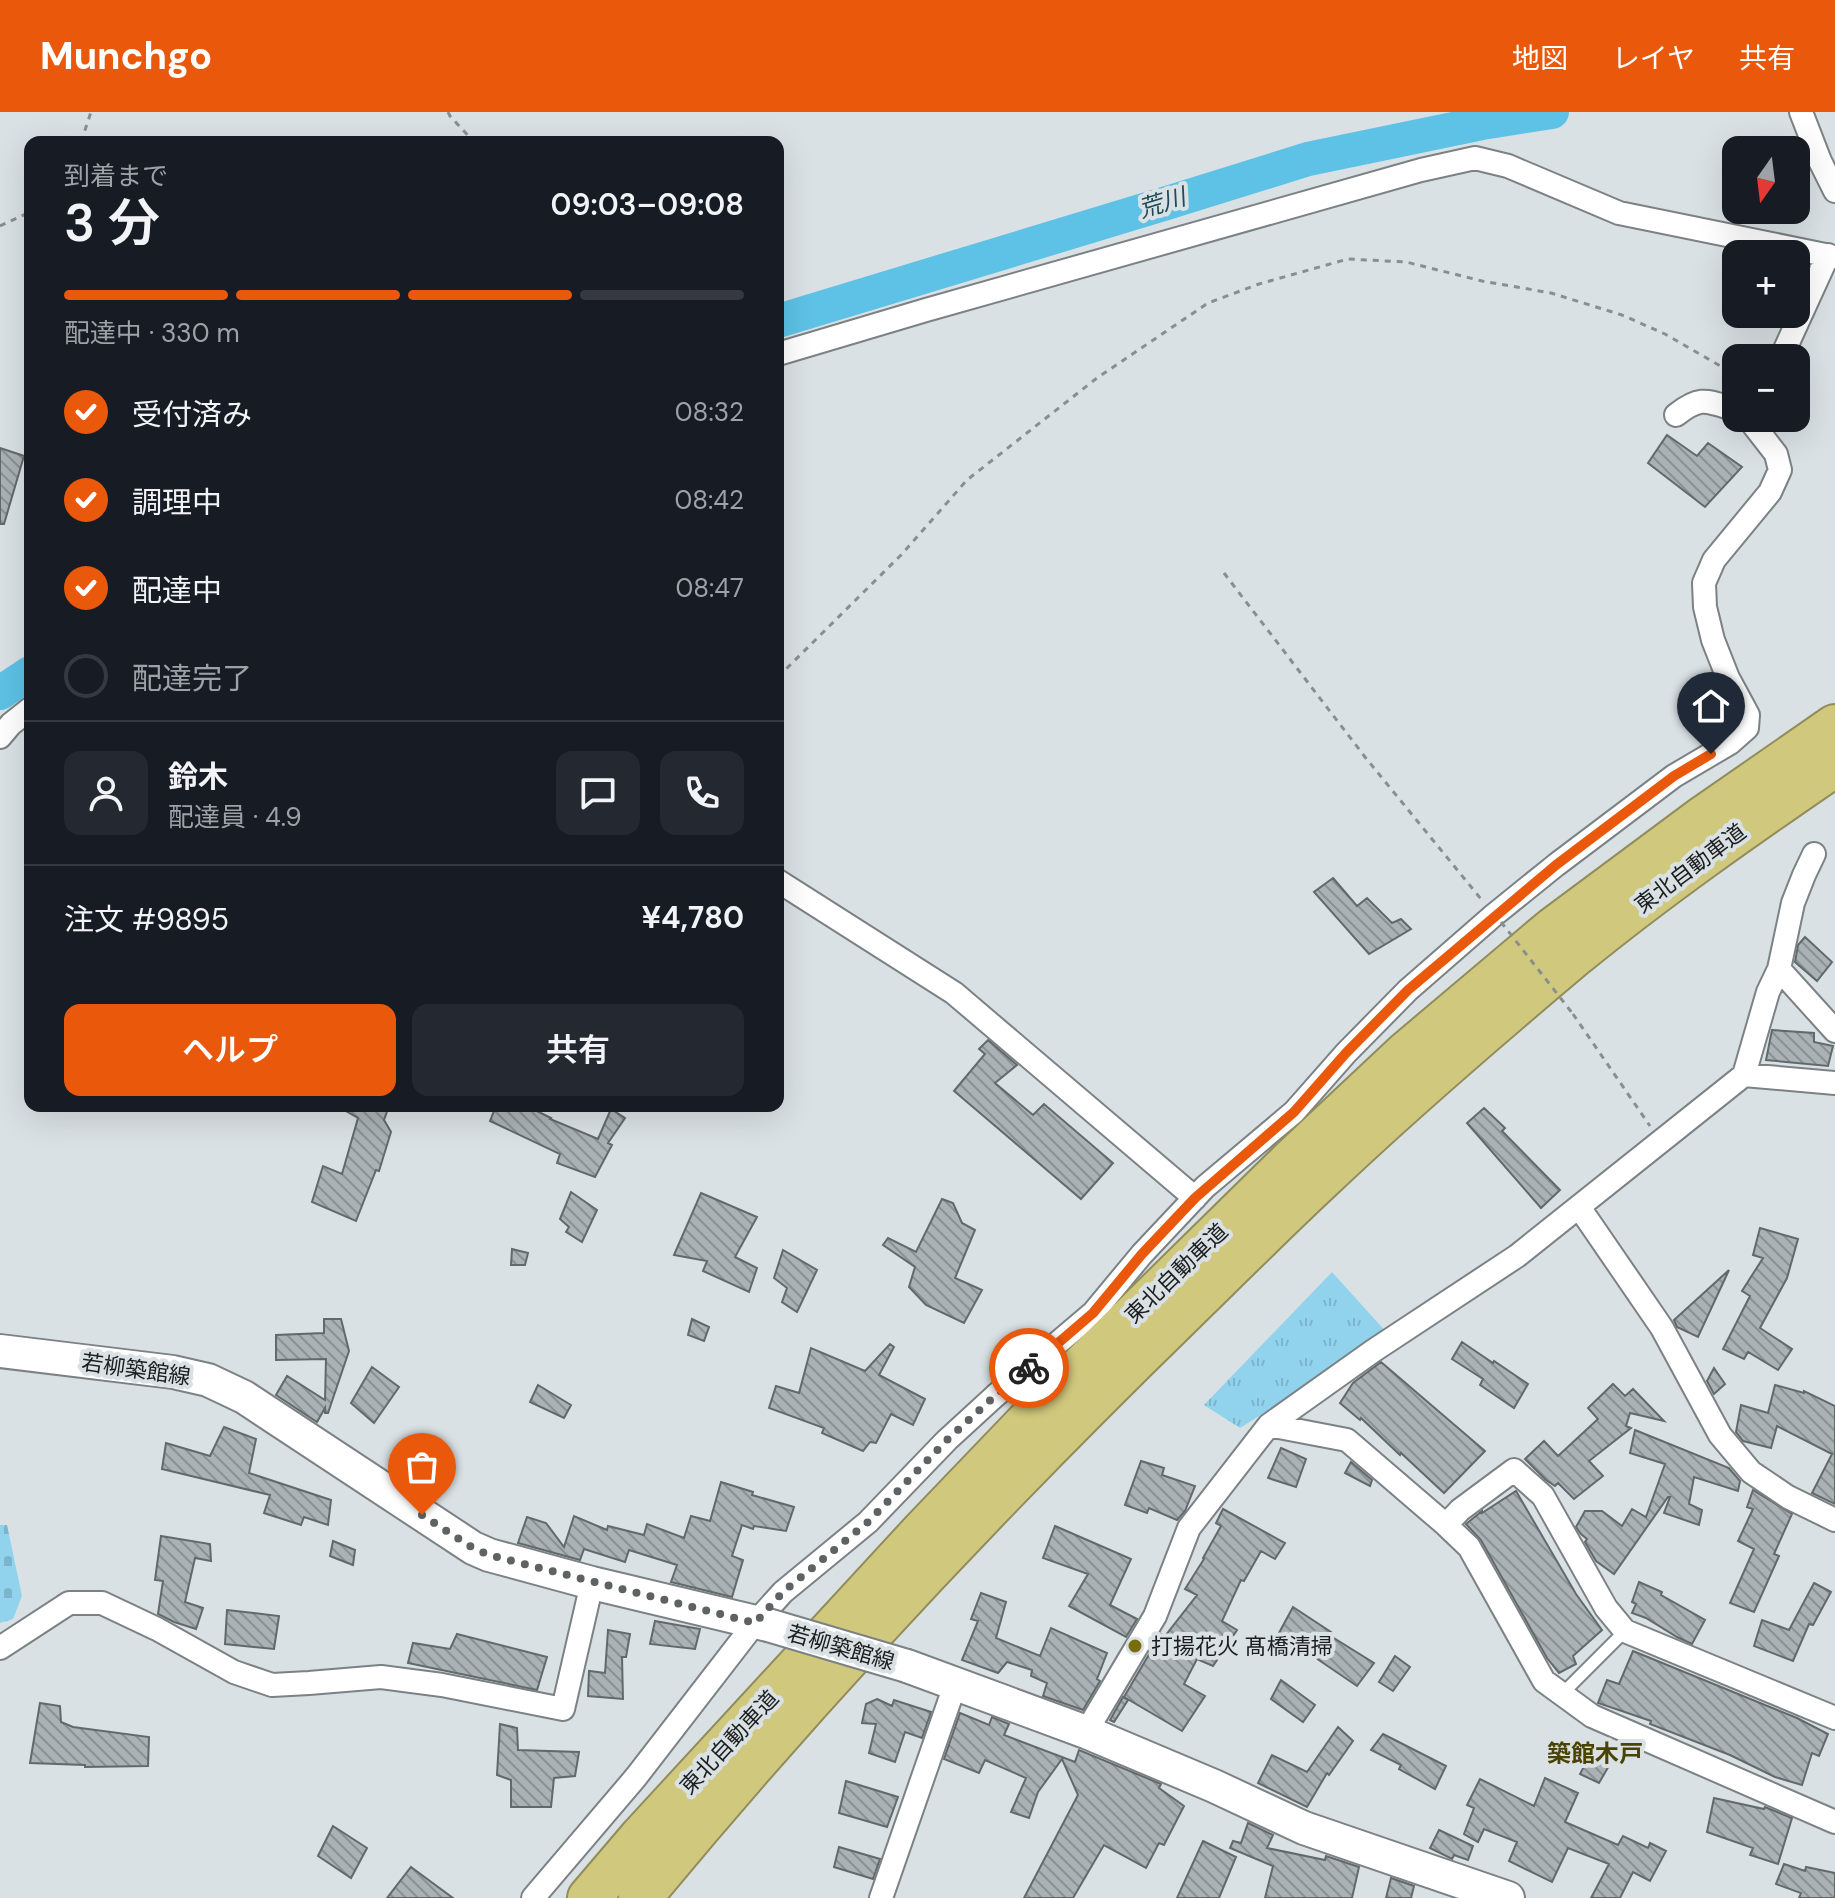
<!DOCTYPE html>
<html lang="ja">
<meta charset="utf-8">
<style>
body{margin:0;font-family:"DM Sans","Noto Sans JP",sans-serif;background:#242831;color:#f1f3f6;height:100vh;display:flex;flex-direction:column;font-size:30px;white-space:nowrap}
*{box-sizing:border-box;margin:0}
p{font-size:26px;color:#9ea1a6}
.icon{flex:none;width:44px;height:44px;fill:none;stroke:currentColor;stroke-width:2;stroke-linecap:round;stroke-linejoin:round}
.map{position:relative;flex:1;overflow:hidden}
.sheet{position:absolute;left:24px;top:24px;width:760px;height:976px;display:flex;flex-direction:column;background:#171b24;border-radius:16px;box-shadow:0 8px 32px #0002}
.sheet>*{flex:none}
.needle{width:52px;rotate:194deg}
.buttons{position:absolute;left:1722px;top:24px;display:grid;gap:16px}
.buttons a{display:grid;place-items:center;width:88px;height:88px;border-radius:16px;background:#171b24;box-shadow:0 8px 32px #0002;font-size:40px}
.pin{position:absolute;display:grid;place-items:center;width:68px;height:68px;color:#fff;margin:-82px -34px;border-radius:50% 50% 50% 0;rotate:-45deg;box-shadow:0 0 8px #0007}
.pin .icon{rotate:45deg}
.courier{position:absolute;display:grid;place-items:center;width:80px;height:80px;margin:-40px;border:6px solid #ea580c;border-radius:50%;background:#fff;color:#222;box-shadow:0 2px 10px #0007}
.overview em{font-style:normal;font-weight:600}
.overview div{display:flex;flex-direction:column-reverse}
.overview{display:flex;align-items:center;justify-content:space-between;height:136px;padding:0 40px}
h1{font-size:52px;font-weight:600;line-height:60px}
.bar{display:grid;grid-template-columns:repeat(4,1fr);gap:12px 8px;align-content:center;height:96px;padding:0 40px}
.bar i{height:10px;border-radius:6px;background:#363941}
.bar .active{background:#ea580c}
.bar p{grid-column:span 4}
.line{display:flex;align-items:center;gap:20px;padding:0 40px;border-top:2px solid #363941}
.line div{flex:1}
.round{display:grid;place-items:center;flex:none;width:84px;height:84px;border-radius:16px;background:#242831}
ol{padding:0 40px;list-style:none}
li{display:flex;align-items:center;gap:24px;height:88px}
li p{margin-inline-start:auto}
li .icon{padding:8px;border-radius:50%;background:#ea580c;color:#fff;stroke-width:4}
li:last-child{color:#9ea1a6}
li i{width:44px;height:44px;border:4px solid #363941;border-radius:50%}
.action{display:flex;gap:16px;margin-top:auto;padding:16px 40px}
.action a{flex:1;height:92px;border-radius:16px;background:#ea580c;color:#fff;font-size:32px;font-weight:600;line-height:92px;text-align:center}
.action a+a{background:#242831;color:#f1f3f6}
header{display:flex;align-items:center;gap:48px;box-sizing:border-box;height:112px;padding:0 40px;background:#ea580c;color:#fff}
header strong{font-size:38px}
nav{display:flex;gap:44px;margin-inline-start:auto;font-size:28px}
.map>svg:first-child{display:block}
.grass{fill:url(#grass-tufts)}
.cemetery{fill:url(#cemetery-stones)}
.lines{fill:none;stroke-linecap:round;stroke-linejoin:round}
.river{stroke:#5dc2e6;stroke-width:34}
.building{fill:url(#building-back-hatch);stroke:#62696b;stroke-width:2}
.service-casing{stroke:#7b8184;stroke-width:15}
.minor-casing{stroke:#7b8184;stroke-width:26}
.secondary-casing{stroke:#7b8184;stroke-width:36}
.motorway-casing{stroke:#918c5b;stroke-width:46}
.path{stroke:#898e90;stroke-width:3;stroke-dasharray:6 6;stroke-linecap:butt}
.service{stroke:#fff;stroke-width:11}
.minor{stroke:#fff;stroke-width:22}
.secondary{stroke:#fff;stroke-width:32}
.motorway{stroke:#d0c87c;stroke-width:42}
.secondary-bridge-casing{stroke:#7b8184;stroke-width:36;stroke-linecap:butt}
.path-bridge{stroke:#898e90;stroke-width:3;stroke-dasharray:6 6;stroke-linecap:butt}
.secondary-bridge{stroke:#fff;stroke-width:32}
.done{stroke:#5e6263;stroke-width:8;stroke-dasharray:0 14.4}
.route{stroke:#ea580c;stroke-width:10}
.poi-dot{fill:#776e0b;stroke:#dae1e4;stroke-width:3}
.labels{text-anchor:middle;stroke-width:8;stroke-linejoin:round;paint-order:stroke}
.street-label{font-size:22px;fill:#1b1d1e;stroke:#dae1e4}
.poi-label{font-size:22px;fill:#1b1d1e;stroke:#dae1e4;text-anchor:start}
.water-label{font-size:24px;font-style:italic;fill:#1e4a5a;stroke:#dae1e4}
.neighbourhood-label{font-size:24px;font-weight:bold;fill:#4a4300;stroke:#dae1e4}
</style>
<header>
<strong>Munchgo</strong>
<nav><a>地図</a><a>レイヤ</a><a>共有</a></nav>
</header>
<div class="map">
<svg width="1835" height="1786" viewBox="0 0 1835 1786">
<defs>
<pattern id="grass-tufts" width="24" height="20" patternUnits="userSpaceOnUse" patternTransform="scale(2)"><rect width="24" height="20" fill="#91d3ed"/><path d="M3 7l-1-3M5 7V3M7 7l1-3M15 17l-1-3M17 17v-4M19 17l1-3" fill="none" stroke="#7cb5cb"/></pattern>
<pattern id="cemetery-stones" width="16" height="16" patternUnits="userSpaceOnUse" patternTransform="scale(2)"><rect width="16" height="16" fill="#91d3ed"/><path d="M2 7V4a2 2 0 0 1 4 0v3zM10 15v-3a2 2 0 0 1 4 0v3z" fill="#7cb5cb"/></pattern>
<pattern id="building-back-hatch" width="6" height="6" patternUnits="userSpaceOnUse" patternTransform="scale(2)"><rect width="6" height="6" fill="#abb2b5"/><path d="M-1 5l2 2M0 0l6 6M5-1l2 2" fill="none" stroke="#8a9093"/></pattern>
</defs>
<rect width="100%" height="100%" fill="#dae1e4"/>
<path class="grass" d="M1332 1160 1388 1222 1240 1316 1204 1293Z"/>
<path class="cemetery" d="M0 1413H7L22 1484 13 1507 0 1511Z"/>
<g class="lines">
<path class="river" d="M778 209 1170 90 1308 47 1482 11 1552 0
M0 581 30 561"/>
</g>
<path class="building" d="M1667 323 1697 344 1708 331 1742 355 1705 395 1648 351Z
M0 336 24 344 4 412H0Z
M1333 766 1357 794 1367 786 1392 811 1401 807 1411 817 1369 842 1314 780Z
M1805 825 1832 850 1817 869 1795 850 1798 833Z
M1772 918 1814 921V930L1833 934 1828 954 1766 948Z
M988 928 1017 953 995 971 1033 1003 1044 992 1113 1051 1081 1087 954 979 985 942 979 937Z
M337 994H389L384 1008 391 1020 379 1059 376 1058 356 1109 312 1090 323 1054 342 1062 358 1006Z
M496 994H527L551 1006 550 1007 598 1027 611 997 625 1006 608 1031 612 1033 595 1065 557 1051 560 1042 490 1009Z
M1484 996 1505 1016 1502 1019 1560 1078 1541 1096 1467 1011Z
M571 1080 597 1098 582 1130 566 1120 569 1115 560 1107Z
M701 1081 757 1105 735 1145 757 1156 749 1180 703 1159 707 1149 674 1143Z
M942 1087 953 1091 962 1111 975 1118 955 1166 982 1178 964 1211 926 1193 909 1175 915 1155 883 1133 888 1126 916 1140Z
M1760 1116 1798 1127 1787 1166 1760 1216 1792 1237 1778 1258 1748 1240 1744 1247 1723 1237 1750 1184 1742 1179 1763 1146 1753 1143Z
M512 1137 528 1141 525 1153H511Z
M783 1138 817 1158 797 1200 782 1190 787 1176 774 1166Z
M1729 1158 1698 1225 1677 1215 1674 1208Z
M324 1207H341L349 1239 328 1301H325V1296L317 1310 276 1283 287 1264 325 1288 326 1247 276 1248V1223L324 1221Z
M692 1207 709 1215 704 1229 688 1223Z
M1462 1230 1493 1251 1494 1249 1528 1272 1514 1296 1480 1273 1483 1267 1452 1247Z
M890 1232 894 1235 879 1263 925 1287 913 1313 891 1302 876 1331 870 1330 863 1339 822 1321 824 1316 769 1296 776 1274 799 1281 811 1236 865 1259Z
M1381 1250 1485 1339 1444 1381 1401 1341 1400 1343 1361 1306 1360 1308 1340 1291 1353 1271Z
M372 1255 399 1275 374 1311 351 1291Z
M1714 1256 1725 1272 1714 1282 1707 1269Z
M1613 1272 1625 1284 1633 1277 1664 1309 1630 1301 1626 1314 1631 1316 1589 1349 1603 1364 1574 1387 1558 1371 1555 1374 1546 1368 1525 1347 1544 1329 1558 1344 1598 1307 1588 1296Z
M538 1273 571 1293 564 1306 530 1290Z
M1775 1273 1804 1281V1279L1835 1294V1392L1812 1381 1832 1342 1777 1314 1771 1336 1743 1329 1736 1320 1741 1293 1768 1301Z
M224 1315 256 1327 249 1361 331 1388 328 1413 304 1405 301 1413 264 1401 270 1383 162 1357 166 1331 210 1344Z
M1635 1318 1729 1356 1740 1369 1738 1379 1694 1365 1689 1392 1702 1398 1699 1413 1664 1401 1670 1385H1668L1614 1462 1596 1449 1585 1430 1587 1427 1581 1422 1576 1415 1585 1399H1602L1622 1414 1632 1397 1646 1405 1665 1352 1630 1341Z
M1281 1336 1306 1347 1296 1375 1268 1366Z
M1141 1349 1164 1356 1162 1363 1195 1374 1185 1399 1177 1408 1149 1396 1147 1401 1125 1393Z
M1351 1350 1372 1368 1370 1374 1345 1361Z
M721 1370 753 1380 752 1383 794 1395 786 1419 754 1414 753 1417 742 1413 732 1444 743 1448 732 1485 671 1470 677 1453 629 1438 625 1450 584 1437 580 1448 518 1431 527 1405 546 1411 564 1435 574 1404 607 1418 608 1414 644 1423 647 1412 684 1426 691 1404 710 1409Z
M1753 1378 1792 1402 1774 1442 1779 1444 1754 1500 1730 1491 1754 1437 1738 1429 1753 1397 1747 1395Z
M1516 1379 1576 1482 1602 1518 1573 1544 1576 1552 1559 1561 1547 1546 1481 1428 1466 1412 1482 1399V1401Z
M1223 1397 1285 1431 1275 1447 1261 1439 1244 1469 1241 1468 1222 1509 1237 1518 1213 1554 1197 1547 1184 1572 1205 1584 1182 1619 1124 1585 1161 1522 1165 1524 1197 1483 1185 1477 1204 1447 1203 1446 1221 1414 1216 1411Z
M1055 1414 1131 1447 1110 1493 1137 1507 1126 1525 1069 1494 1088 1462 1043 1446Z
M161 1424 210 1432 211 1449 195 1446 185 1490 203 1496 196 1517 174 1510 158 1502 163 1469 155 1468Z
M333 1429 355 1438 353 1453 330 1444Z
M1639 1470 1662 1480 1661 1483 1705 1508 1692 1532 1677 1525 1646 1506 1632 1501 1636 1492 1632 1490Z
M1814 1471 1831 1480 1813 1513 1809 1512 1793 1549 1754 1534 1762 1508 1789 1518Z
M981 1481 1006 1490 996 1526 1040 1544 1051 1516 1107 1541 1097 1567 1100 1569 1083 1598 1043 1584 1047 1571 1031 1564 1032 1558 1007 1550 998 1561 962 1548 978 1509 971 1507Z
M1293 1495 1331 1520 1329 1523 1374 1551 1357 1574 1279 1521Z
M227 1498 279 1504 274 1537 225 1532Z
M655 1509 700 1517 695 1537 650 1532Z
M608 1518 630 1522 626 1545H622L623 1587 588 1584 589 1559 605 1561Z
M457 1522 547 1545 537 1578 408 1551 413 1531 450 1537Z
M1633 1539 1797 1606 1828 1622 1819 1644 1812 1641 1802 1673 1775 1665 1730 1643 1650 1612 1651 1609 1598 1591 1607 1568 1619 1572Z
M1395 1544 1410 1555 1393 1579 1379 1570Z
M1281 1568 1315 1593 1303 1610 1271 1587Z
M1123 1585 1128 1588 1114 1610 1110 1608Z
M877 1587 892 1594 894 1588 931 1600 922 1626 905 1620 895 1650 869 1641 876 1612 862 1611 866 1592Z
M40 1591 60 1594 61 1610 73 1615 149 1625 148 1654 85 1655V1653L30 1651Z
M960 1601 989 1613 992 1605 1009 1612 1004 1623 1075 1650 1079 1638 1161 1672 1159 1676 1184 1694 1164 1733 1159 1731 1146 1756 1104 1733 1073 1786H1024L1078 1683 1062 1647 1038 1680 1029 1706 1011 1700 1026 1666 985 1648 979 1661 944 1647Z
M500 1612 517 1616 518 1638 579 1640 575 1664 554 1666 551 1695H511V1668L497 1663Z
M1338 1615 1353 1629 1329 1663 1327 1661 1307 1695 1258 1671 1272 1643 1307 1660Z
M1383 1622 1446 1654 1435 1677 1399 1657 1401 1653 1371 1638Z
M1590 1643 1610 1652 1599 1671 1580 1662Z
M1545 1666 1578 1681 1565 1710 1618 1733 1623 1724 1648 1736 1650 1731 1666 1739 1650 1769 1633 1760 1620 1786H1591L1609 1752 1568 1736 1552 1770 1509 1749 1517 1730 1484 1717 1478 1730 1464 1722 1474 1696 1467 1693 1480 1667 1534 1694Z
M846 1669 898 1685 887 1715 839 1701Z
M1714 1686 1764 1697 1765 1695 1792 1706 1778 1752 1750 1743 1753 1736 1707 1720Z
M1248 1711 1273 1723 1267 1736 1325 1748 1326 1744 1359 1755 1352 1786H1265L1273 1754 1230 1736 1233 1729 1241 1731Z
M333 1714 367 1736 351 1766 318 1744Z
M1439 1718 1473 1734 1468 1748 1454 1743 1452 1747 1430 1736Z
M1203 1729 1236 1745 1219 1786H1177Z
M839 1735 880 1747 873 1767 834 1755Z
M1784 1752 1805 1759 1806 1755 1835 1761V1786H1799L1801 1781 1776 1772Z
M411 1755 453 1786H387Z
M1391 1766 1414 1774 1411 1786H1386Z"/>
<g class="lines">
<defs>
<path id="service" d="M1562 1582 1625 1519"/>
<path id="minor" d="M1801 0 1820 49 1835 79
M778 242 926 198 1421 58 1475 46 1508 54 1619 101 1835 145
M1781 246 1828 143
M1676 303C1701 283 1707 289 1736 298
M0 625 11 612 30 597
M778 769 954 881 1195 1086
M1779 857 1835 919
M1744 963 1768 880 1779 857 1793 791 1804 763 1814 742
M1579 1095 1662 1216 1720 1323 1751 1360 1788 1385 1835 1408
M1269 1313 1347 1328 1446 1413 1469 1435 1544 1569 1592 1604 1835 1710
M1446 1413 1460 1398 1514 1358 1543 1384 1606 1496 1625 1519 1835 1606
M0 1536 69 1491H102L157 1517 234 1560 272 1573 309 1571 381 1565 442 1573 563 1597 592 1471
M1086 1620 1155 1504 1189 1416 1269 1313 1373 1239 1517 1144 1744 963 1835 971
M533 1786 636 1665 755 1511 783 1480 868 1410 947 1328 995 1284 1093 1201 1142 1142 1205 1075 1294 1000 1346 941 1408 878 1494 803 1556 753 1674 664 1730 631 1747 616 1748 603 1728 566 1713 528 1705 495 1704 471 1714 448 1770 380 1780 358 1776 342 1748 306
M881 1786 955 1573"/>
<path id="secondary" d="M0 1239 173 1260 208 1268 244 1285 473 1436 489 1443 592 1471 768 1513
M907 1554 1086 1620 1214 1674 1304 1716 1508 1786"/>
<path id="motorway" d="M589 1786 641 1725 923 1419 1063 1273 1294 1046 1406 941 1553 817 1701 707 1835 614
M640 1786C809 1581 992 1387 1182 1202 1227 1158 1272 1113 1319 1069 1401 991 1487 917 1574 844 1657 776 1746 714 1835 653"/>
</defs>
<use href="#service" class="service-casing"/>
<use href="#minor" class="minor-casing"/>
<use href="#secondary" class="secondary-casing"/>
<use href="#motorway" class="motorway-casing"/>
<path class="path" d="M448 0 450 4 474 30
M81 30 91 0
M0 114 30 100
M1224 461 1365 645 1481 787
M778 565 901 443 967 368 1097 266 1208 191 1259 172 1348 147 1406 150 1482 169 1551 181 1622 203 1665 222 1736 263
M1573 902 1650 1014"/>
<use href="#service" class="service"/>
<use href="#minor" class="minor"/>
<use href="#secondary" class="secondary"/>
<use href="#motorway" class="motorway"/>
<defs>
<path id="secondary-bridge" d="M768 1513 907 1554"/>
</defs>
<use href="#secondary-bridge" class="secondary-bridge-casing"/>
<path class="path-bridge" d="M1501 810 1573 902"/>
<use href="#secondary-bridge" class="secondary-bridge"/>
</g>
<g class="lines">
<path class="done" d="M422 1403 473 1436 489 1443 755 1511 783 1480 868 1410 947 1328 995 1284 1029 1256"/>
<path class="route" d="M1029 1256 1093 1201 1142 1142 1195 1086 1294 1000 1346 941 1408 878 1556 753 1674 664 1711 642"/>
</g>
<circle class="poi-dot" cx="1135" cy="1534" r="8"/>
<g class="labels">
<g class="street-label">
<text transform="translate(1690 756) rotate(-37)" y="8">東北自動車道</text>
<text transform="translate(1176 1161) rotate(-44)" y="8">東北自動車道</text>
<text transform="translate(136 1257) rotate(8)" y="8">若柳築館線</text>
<text transform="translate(841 1535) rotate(16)" y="8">若柳築館線</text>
<text transform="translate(729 1630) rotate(-47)" y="8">東北自動車道</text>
</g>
<g class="poi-label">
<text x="1151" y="1542">打揚花火 髙橋清掃</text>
</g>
<g class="water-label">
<text transform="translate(1162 91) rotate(-17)" y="8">荒川</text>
</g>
<g class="neighbourhood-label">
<text x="1595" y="1650">築館木戸</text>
</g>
</g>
</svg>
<div class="buttons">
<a><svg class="needle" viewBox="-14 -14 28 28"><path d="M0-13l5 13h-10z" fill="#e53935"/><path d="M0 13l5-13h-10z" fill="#9ea1a6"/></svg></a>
<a>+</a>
<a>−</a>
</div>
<div class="pin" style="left:422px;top:1403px;background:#ea580c"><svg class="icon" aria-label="bag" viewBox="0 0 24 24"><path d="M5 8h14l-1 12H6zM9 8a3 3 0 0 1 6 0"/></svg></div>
<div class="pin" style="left:1711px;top:642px;background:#1f2937"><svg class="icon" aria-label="home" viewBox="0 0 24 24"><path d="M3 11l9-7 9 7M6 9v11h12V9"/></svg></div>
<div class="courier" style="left:1029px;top:1256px"><svg class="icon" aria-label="bike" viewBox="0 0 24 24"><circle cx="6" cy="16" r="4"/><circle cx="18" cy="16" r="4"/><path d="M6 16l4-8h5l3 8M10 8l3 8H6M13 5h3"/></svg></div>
<section class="sheet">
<div class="overview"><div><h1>3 分</h1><p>到着まで</p></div><em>09:03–09:08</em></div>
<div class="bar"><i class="active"></i><i class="active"></i><i class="active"></i><i></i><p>配達中 · 330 m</p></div>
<ol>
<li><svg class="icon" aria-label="check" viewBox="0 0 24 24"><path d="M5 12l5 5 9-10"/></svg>受付済み<p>08:32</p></li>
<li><svg class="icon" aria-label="check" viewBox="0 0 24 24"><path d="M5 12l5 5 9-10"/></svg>調理中<p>08:42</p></li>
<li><svg class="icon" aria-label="check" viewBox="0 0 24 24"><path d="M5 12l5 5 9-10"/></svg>配達中<p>08:47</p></li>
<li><i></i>配達完了</li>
</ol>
<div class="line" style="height:144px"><a class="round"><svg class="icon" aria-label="person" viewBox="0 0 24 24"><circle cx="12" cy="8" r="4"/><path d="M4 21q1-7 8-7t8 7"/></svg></a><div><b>鈴木</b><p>配達員 · 4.9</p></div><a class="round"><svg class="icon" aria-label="chat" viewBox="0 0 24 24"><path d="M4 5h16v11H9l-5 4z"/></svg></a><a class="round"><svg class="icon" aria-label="phone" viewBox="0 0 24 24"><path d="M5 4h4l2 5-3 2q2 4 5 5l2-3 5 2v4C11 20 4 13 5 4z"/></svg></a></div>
<div class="line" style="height:104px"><div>注文 #9895</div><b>¥4,780</b></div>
<div class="action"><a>ヘルプ</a><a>共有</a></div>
</section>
</div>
